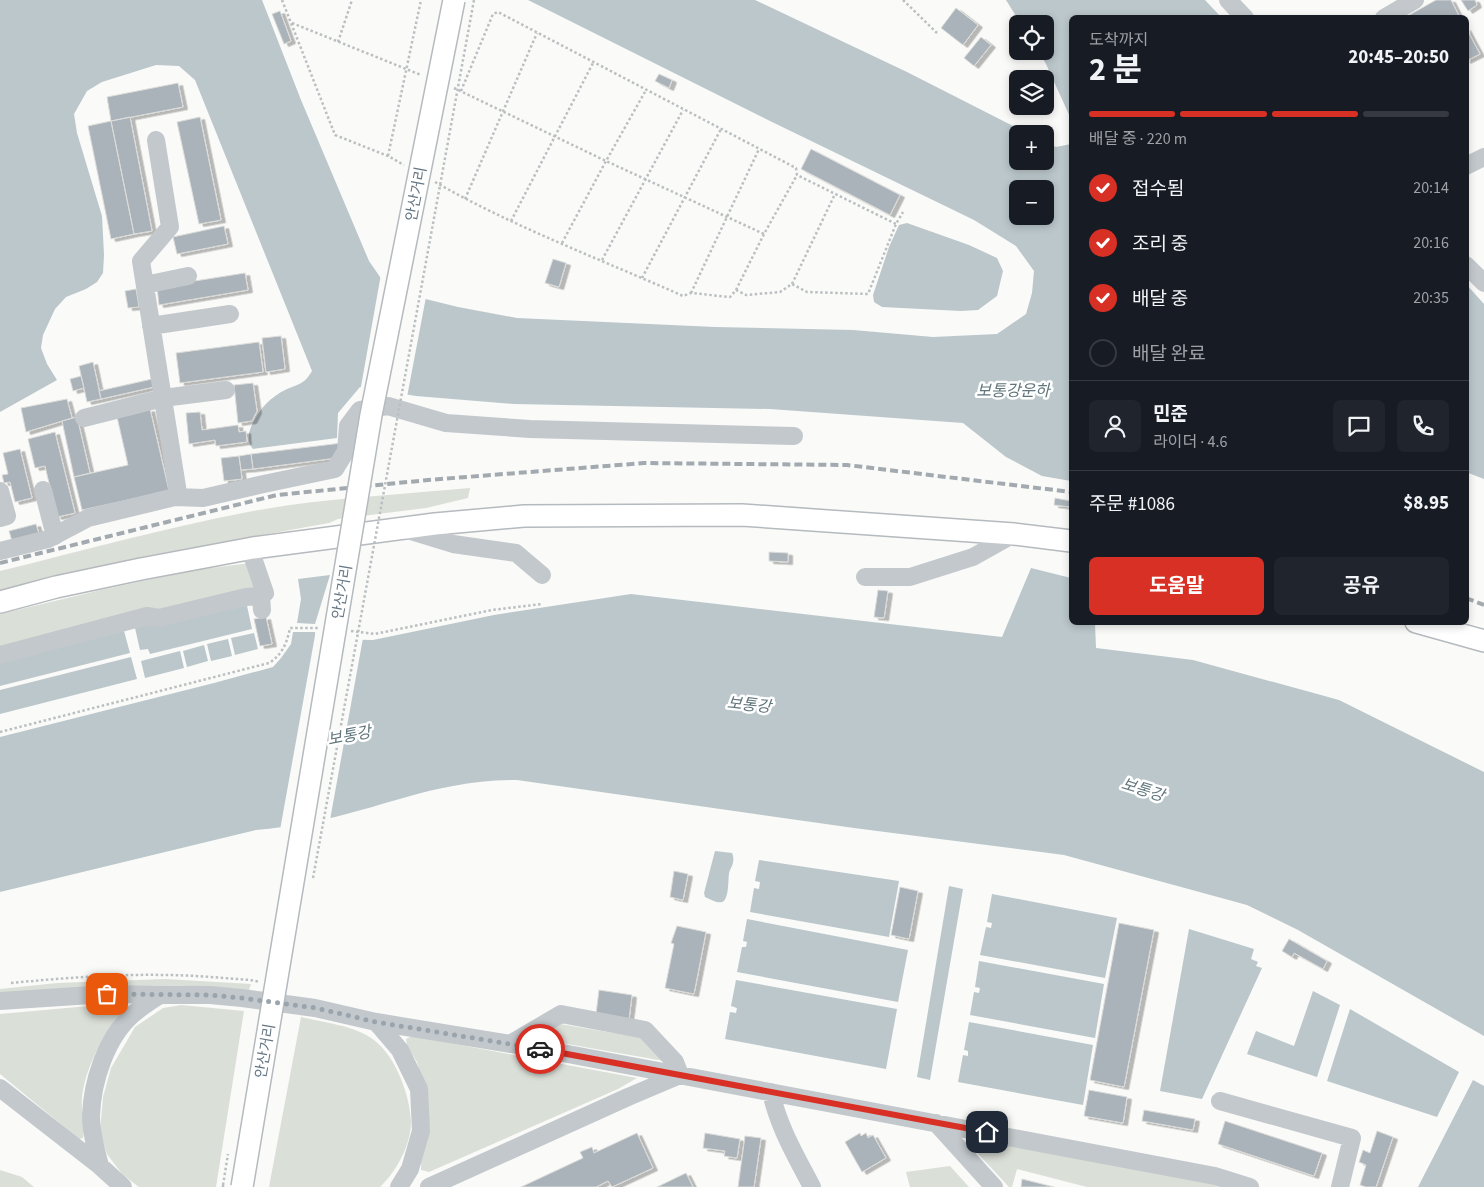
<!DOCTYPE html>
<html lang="ko">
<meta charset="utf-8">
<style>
body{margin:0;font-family:"Source Sans 3","Noto Sans KR",sans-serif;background:#20242c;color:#f1f3f6;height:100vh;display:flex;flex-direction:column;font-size:19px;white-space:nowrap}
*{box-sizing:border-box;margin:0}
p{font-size:16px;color:#9ea1a6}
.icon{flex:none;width:28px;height:28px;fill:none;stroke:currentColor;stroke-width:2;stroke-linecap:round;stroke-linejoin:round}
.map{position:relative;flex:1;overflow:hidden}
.details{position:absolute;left:1069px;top:15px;width:400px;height:610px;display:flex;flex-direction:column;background:#171b24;border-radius:8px;box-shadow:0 2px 8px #0003}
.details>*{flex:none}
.controls{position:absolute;left:1009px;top:15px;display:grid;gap:10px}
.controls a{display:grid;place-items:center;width:45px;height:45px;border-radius:8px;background:#171b24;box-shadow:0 2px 8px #0003;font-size:25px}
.pin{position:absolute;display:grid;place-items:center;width:42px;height:42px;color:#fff;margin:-21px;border-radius:10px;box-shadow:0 2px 8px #0006}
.courier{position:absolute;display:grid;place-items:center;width:50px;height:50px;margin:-25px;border:4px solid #d93025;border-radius:50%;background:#fff;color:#222;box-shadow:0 1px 6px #0007}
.summary em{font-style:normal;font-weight:700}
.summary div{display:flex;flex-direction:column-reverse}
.summary{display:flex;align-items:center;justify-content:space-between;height:85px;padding:0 20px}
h1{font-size:32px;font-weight:700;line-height:38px}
.bar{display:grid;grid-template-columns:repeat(4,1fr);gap:8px 5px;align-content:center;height:60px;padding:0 20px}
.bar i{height:6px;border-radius:4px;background:#363941}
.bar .current{background:#d93025}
.bar p{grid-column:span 4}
.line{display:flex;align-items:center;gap:12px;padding:0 20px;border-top:1px solid #363941}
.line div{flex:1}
.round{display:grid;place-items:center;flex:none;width:52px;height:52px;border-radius:8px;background:#20242c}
ol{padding:0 20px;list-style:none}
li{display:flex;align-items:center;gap:15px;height:55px}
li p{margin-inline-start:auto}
li .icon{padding:5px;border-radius:50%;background:#d93025;color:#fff;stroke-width:4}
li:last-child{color:#9ea1a6}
li i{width:28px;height:28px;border:2px solid #363941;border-radius:50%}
.button{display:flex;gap:10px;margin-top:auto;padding:10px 20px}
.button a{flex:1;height:58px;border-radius:8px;background:#d93025;color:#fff;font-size:20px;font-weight:700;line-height:58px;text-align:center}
.button a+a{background:#20242c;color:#f1f3f6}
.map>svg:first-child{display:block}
.green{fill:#dadfd7}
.water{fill:#bbc7cb;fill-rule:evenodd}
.pier{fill:#fafaf8}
.building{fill:#aab3b9;stroke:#dcdcda;filter:url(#shadow)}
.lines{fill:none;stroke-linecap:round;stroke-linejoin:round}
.major-casing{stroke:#b5babe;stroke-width:24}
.path{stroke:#bbbfc2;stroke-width:2.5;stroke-dasharray:2.5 2.5;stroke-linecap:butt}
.minor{stroke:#c3c8cc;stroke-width:18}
.major{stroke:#fff;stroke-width:21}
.rail{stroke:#a2aab0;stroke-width:4;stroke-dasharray:8 4;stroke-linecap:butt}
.major-bridge-casing{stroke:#b5babe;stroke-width:24;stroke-linecap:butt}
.path-bridge{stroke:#bbbfc2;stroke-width:2.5;stroke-dasharray:2.5 2.5;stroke-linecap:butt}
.major-bridge{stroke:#fff;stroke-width:21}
.done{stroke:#99a4ac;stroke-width:5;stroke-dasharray:0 9}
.route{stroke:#d93025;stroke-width:6}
.labels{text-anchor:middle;stroke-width:5;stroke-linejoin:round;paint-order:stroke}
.street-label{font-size:15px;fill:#657683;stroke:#fff}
.water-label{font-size:16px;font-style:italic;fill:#60757c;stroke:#fff}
</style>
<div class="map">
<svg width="1484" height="1187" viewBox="0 0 1484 1187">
<defs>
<filter id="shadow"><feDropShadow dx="4.5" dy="2.5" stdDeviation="0" flood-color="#0004"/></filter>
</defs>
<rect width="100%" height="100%" fill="#fafaf8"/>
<path class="green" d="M470 488 468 498 426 508 338 519 329 523 152 555 0 590V571C82 551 164 528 248 512 321 498 396 495 470 488Z
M251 563 261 588 0 647V614L101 590 194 570Z
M165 979 251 984 249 990C166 981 83 986 0 994V989L57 983Z
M111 1004 121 1006 122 1011C103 1037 85 1066 82 1099 81 1112 86 1125 83 1138L79 1139 0 1074V1014Z
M181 1005 244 1011 216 1187H139L122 1174 107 1154 100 1132 103 1097 111 1068 135 1027 163 1008Z
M301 1017C325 1023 354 1025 374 1040 396 1057 410 1095 411 1122 411 1145 396 1172 380 1187H269Z
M560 1024 643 1038 664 1061 533 1038Z
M412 1036 637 1078 618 1089 429 1172 421 1170 423 1084 417 1062 407 1046 406 1039Z
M978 1140 1210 1183 1219 1187H1087L1017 1169 1012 1187H1009L969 1144Z
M950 1166 969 1187H910L906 1172Z
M0 1170 22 1177 34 1187H0Z"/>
<path class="water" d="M0 0H262L301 100 369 261 389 290 458 307 517 318 715 327 853 330 933 337 997 334 1026 314 1032 293 1034 271 1016 246 974 220 770 121 528 0H755L907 72 1029 134H1018V161H1045V142L1056 147 1071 144V481L1042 476 1006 457 963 423 770 409 514 404 416 396 360 387 338 413 337 438 253 449C247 442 248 435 251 427 258 411 269 398 285 390 298 384 304 385 312 371L195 80 179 66 156 65 102 82 87 91 74 114 77 133 102 216 104 255 103 273 97 282 86 289 66 297 55 309 43 335 41 348 47 364 57 380 0 412ZM1018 189H1045V216H1018Z
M1006 0H1205L1221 17 1071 18V119L1046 64 1038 51H1045V24H1021Z
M907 223 969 245 997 258 1003 271 997 296 978 310 961 311 882 307 874 302 873 295 889 247 899 225Z
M1466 284 1484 304V479L1466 472Z
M1031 568 1071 578V622L1095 623 1096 648 1193 660 1339 700 1484 772V1036L1298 930 1247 905 1064 855 854 828 517 780C496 780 474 782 453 786 422 791 391 802 361 810 327 820 291 827 256 830L0 892V737L214 683 273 667 281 658 291 644 293 632H315L316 639 373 640 494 615 631 594 1002 637Z
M330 575 315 624 297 623 301 599 298 579Z
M243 600 246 601 252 629 150 654 148 649 140 650 135 628Z
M124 631 130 653 0 686V663Z
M254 633 258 649 235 655 231 638Z
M228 639 232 656 211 661 207 644Z
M204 645 208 661 187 667 183 651Z
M180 651 184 668 145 678 141 661Z
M131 657 137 679 0 714V690Z
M715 851 732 853C733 855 734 859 733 862 733 865 730 869 729 873 728 880 729 895 724 901 719 905 710 899 705 897L704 893Z
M759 860 899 881 889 937 750 912 754 888 759 889 760 882 755 881Z
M949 886 963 889 930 1080 917 1077Z
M992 894 1117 918 1105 978 980 955 986 927 991 928 992 923 987 922Z
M747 919 908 950 898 1002 737 972 742 947H746L747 942 743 941Z
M1189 929 1254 949 1251 959 1258 962 1256 966 1262 968 1202 1099 1160 1091Z
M979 961 1104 984 1095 1038 970 1015 974 992 979 993 980 988 975 987Z
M736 980 897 1009 886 1069 725 1039 730 1012 736 1013 737 1008 731 1006Z
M1313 991 1340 1005 1317 1077 1247 1054 1256 1031 1294 1046Z
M1350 1009 1459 1072 1437 1117 1327 1081Z
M969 1022 1093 1045 1083 1105 958 1082 963 1055 968 1056V1051L964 1050Z
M1473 1080 1484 1086V1187H1418Z"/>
<path class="pier" d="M381 274 391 288 426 297 407 397 361 390 360 392Z
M316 630 318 636 363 638 330 820 280 830Z"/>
<path class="building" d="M1436 0H1451L1460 18H1404Z
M1461 0H1475L1477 5 1468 11Z
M956 8 978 25 963 45 941 28Z
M280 11 291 41 284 44 272 14Z
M1466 28 1480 54 1466 61Z
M981 37 991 45 974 66 964 58Z
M659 74 672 80 669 88 655 81Z
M178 83 183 107 111 121 107 97Z
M130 117 152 231 134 234 111 121Z
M200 117 221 220 199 224 177 122Z
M111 121 134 234 111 239 88 126Z
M811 149 900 195 890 215 801 169Z
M224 226 228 244 177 254 173 237Z
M553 259 566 263 559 287 545 283Z
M245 273 248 290 159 305 157 287Z
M136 289 139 307 128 308 125 291Z
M281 336 285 369 266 372 262 338Z
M259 342 263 372 180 383 176 353Z
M93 362 101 399 87 402 79 366Z
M81 376 84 388 73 391 70 379Z
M152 379 154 387 101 399 99 391Z
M253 383 257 411 252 421 238 423 234 385Z
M67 399 72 418 26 432 21 408Z
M150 409 169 491 82 510 74 477 128 465 117 417Z
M200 412 202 430 238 425 239 432 246 431 247 442 216 446 215 440 189 444 186 413Z
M77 417 90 473 74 477 62 421Z
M55 432 75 513 57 517 45 466 35 468 28 439Z
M342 443 344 457 253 469 251 454Z
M20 449 32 498 15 502 10 482 4 483 2 475 8 474 3 453Z
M251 454 253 469 241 470 239 456Z
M239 456 242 479 224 481 221 458Z
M1055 498 1071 501V507L1054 505Z
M36 524 39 534 12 541 9 531Z
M769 552 788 553V562L769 561Z
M878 590 888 591 884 618 874 617Z
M266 617 272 644 260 646 254 619Z
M674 871 688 874 683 900 670 897Z
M900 887 918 891 909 939 891 935Z
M1119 923 1154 930 1124 1087 1090 1080Z
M677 926 706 932 694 994 665 988 674 944 671 943Z
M1289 939 1327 961 1323 969 1294 953 1292 957 1282 951Z
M599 990 632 995 629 1019 596 1014Z
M1089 1090 1127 1097 1123 1123 1084 1116Z
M1144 1110 1195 1119 1193 1130 1142 1121Z
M1225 1121 1322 1153 1314 1176 1218 1144Z
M1377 1131 1393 1137 1376 1187H1366L1360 1185 1366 1165 1359 1162 1363 1150 1370 1153Z
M637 1133 653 1168 612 1187 608 1181 596 1187H521L583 1158 580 1152 592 1147 594 1153Z
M705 1133 740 1139 737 1158 724 1156 725 1151 703 1148Z
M860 1133 861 1136 866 1133 868 1138 873 1135 886 1158 862 1172 845 1142Z
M745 1136 761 1138 754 1187H738Z
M686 1173 693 1187H657Z
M1022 1179 1054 1187H1021Z"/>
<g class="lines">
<defs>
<path id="major" d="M0 602 56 587 141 569 253 548 435 524 524 516 742 515 1014 534 1071 541
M1416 622 1484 641"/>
</defs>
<use href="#major" class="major-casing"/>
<path class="path" d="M282 0 335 135 388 156 404 165
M903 0 937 33
M292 23 421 75
M338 42 352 0
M454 88 606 161 764 234 797 175
M461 91 493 14 498 12 796 168 797 175 896 224
M388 156 421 0
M435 182C514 227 600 259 683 296L691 293 730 297 736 290 746 295 780 292 792 284 807 292 868 294 896 224 903 212
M465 199 537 33
M511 221 593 63
M562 243 606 161 646 90
M602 260 683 110
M642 278 721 129
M792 284 835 194
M736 290 764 234
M691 293 759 149
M351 631 375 634 492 610 542 604
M0 732 269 663C282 655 287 643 290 628H318
M11 983C63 978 114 974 165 975 193 975 222 978 250 980L260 982
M223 1185V1187"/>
<path class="minor" d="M1228 0 1245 18
M1384 18 1415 0
M1466 166 1484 157
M1466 265 1484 283
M145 285 188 276
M151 326 230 314
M84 418 163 398 226 390
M43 490 55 536
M0 491 7 516 0 518
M175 497 203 498 259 485 335 469 346 451 348 426 360 410 388 406 446 423 530 429 794 436
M404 529 453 544 516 553 542 575
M253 548V558L265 593 261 596 262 610
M0 551 48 539 88 518 175 497 178 493 141 261 170 227 156 140
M865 577H910L973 557 1014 534
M0 655 147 616 159 618 246 597 261 596
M0 1001 107 994 210 995 242 998 315 1008 376 1022 536 1048 1215 1176 1250 1187
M376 1022 400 1050 419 1089 421 1131 410 1169 399 1187
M510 1044 561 1014 645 1030 675 1062 680 1075
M0 1088 100 1166 123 1187
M771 1092C778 1126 796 1156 812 1187
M1220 1101 1352 1138 1340 1187
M936 1123 994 1187
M100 1166C96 1150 91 1133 91 1116 92 1082 106 1038 132 1015 141 1007 151 1001 160 995
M429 1187 628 1097 680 1075"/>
<use href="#major" class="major"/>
<path class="rail" d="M0 563 277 495 428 480 644 463 847 465 1071 492
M1466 598 1484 605"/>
<defs>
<path id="major-bridge" d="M242 1187 371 415 454 0"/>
</defs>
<use href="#major-bridge" class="major-bridge-casing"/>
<path class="path-bridge" d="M313 878 474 0
M223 1185 228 1154"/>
<use href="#major-bridge" class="major-bridge"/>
</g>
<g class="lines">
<path class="done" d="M107 994 210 995 242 998 316 1008 376 1022 540 1049"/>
<path class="route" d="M540 1049 987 1132"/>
</g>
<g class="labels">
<g class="street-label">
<text transform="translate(416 194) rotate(-79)" y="5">안산거리</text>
<text transform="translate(342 592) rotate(-80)" y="5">안산거리</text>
<text transform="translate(265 1051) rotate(-80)" y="5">안산거리</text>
</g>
<g class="water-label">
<text x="1013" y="396">보통강운하</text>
<text transform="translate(749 704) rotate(6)" y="6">보통강</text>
<text transform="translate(349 735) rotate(-11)" y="6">보통강</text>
<text transform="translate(1143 789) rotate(17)" y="6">보통강</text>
</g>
</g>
</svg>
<div class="controls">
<a><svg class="icon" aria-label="locate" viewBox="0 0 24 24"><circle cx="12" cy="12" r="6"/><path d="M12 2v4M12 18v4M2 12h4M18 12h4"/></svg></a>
<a><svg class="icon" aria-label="layers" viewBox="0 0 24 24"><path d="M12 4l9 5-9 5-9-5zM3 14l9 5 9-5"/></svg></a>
<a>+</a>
<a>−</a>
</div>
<div class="pin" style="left:107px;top:994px;background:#ea580c"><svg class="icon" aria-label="bag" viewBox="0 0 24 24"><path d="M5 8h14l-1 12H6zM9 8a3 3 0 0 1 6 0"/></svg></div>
<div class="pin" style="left:987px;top:1132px;background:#1f2937"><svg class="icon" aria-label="home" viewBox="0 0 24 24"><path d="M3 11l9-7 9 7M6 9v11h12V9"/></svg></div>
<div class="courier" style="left:540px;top:1049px"><svg class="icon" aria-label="car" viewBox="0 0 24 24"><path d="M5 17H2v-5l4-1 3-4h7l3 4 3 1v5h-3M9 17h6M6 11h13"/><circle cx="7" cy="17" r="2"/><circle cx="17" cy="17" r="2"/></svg></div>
<section class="details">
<div class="summary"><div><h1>2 분</h1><p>도착까지</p></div><em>20:45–20:50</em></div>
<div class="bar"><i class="current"></i><i class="current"></i><i class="current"></i><i></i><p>배달 중 · 220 m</p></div>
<ol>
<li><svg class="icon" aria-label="check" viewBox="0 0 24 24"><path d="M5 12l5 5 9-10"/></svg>접수됨<p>20:14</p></li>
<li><svg class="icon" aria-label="check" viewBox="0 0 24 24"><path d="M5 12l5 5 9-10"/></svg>조리 중<p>20:16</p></li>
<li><svg class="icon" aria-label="check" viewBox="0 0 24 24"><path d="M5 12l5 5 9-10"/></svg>배달 중<p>20:35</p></li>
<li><i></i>배달 완료</li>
</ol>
<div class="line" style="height:90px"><a class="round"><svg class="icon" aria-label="person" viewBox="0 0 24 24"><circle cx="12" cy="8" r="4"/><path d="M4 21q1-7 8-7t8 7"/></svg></a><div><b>민준</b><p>라이더 · 4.6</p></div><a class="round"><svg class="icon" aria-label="chat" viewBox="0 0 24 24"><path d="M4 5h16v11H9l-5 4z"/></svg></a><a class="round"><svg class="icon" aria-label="phone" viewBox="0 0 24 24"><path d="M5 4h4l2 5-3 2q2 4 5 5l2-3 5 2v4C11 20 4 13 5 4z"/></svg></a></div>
<div class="line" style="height:65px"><div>주문 #1086</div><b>$8.95</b></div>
<div class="button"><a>도움말</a><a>공유</a></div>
</section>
</div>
